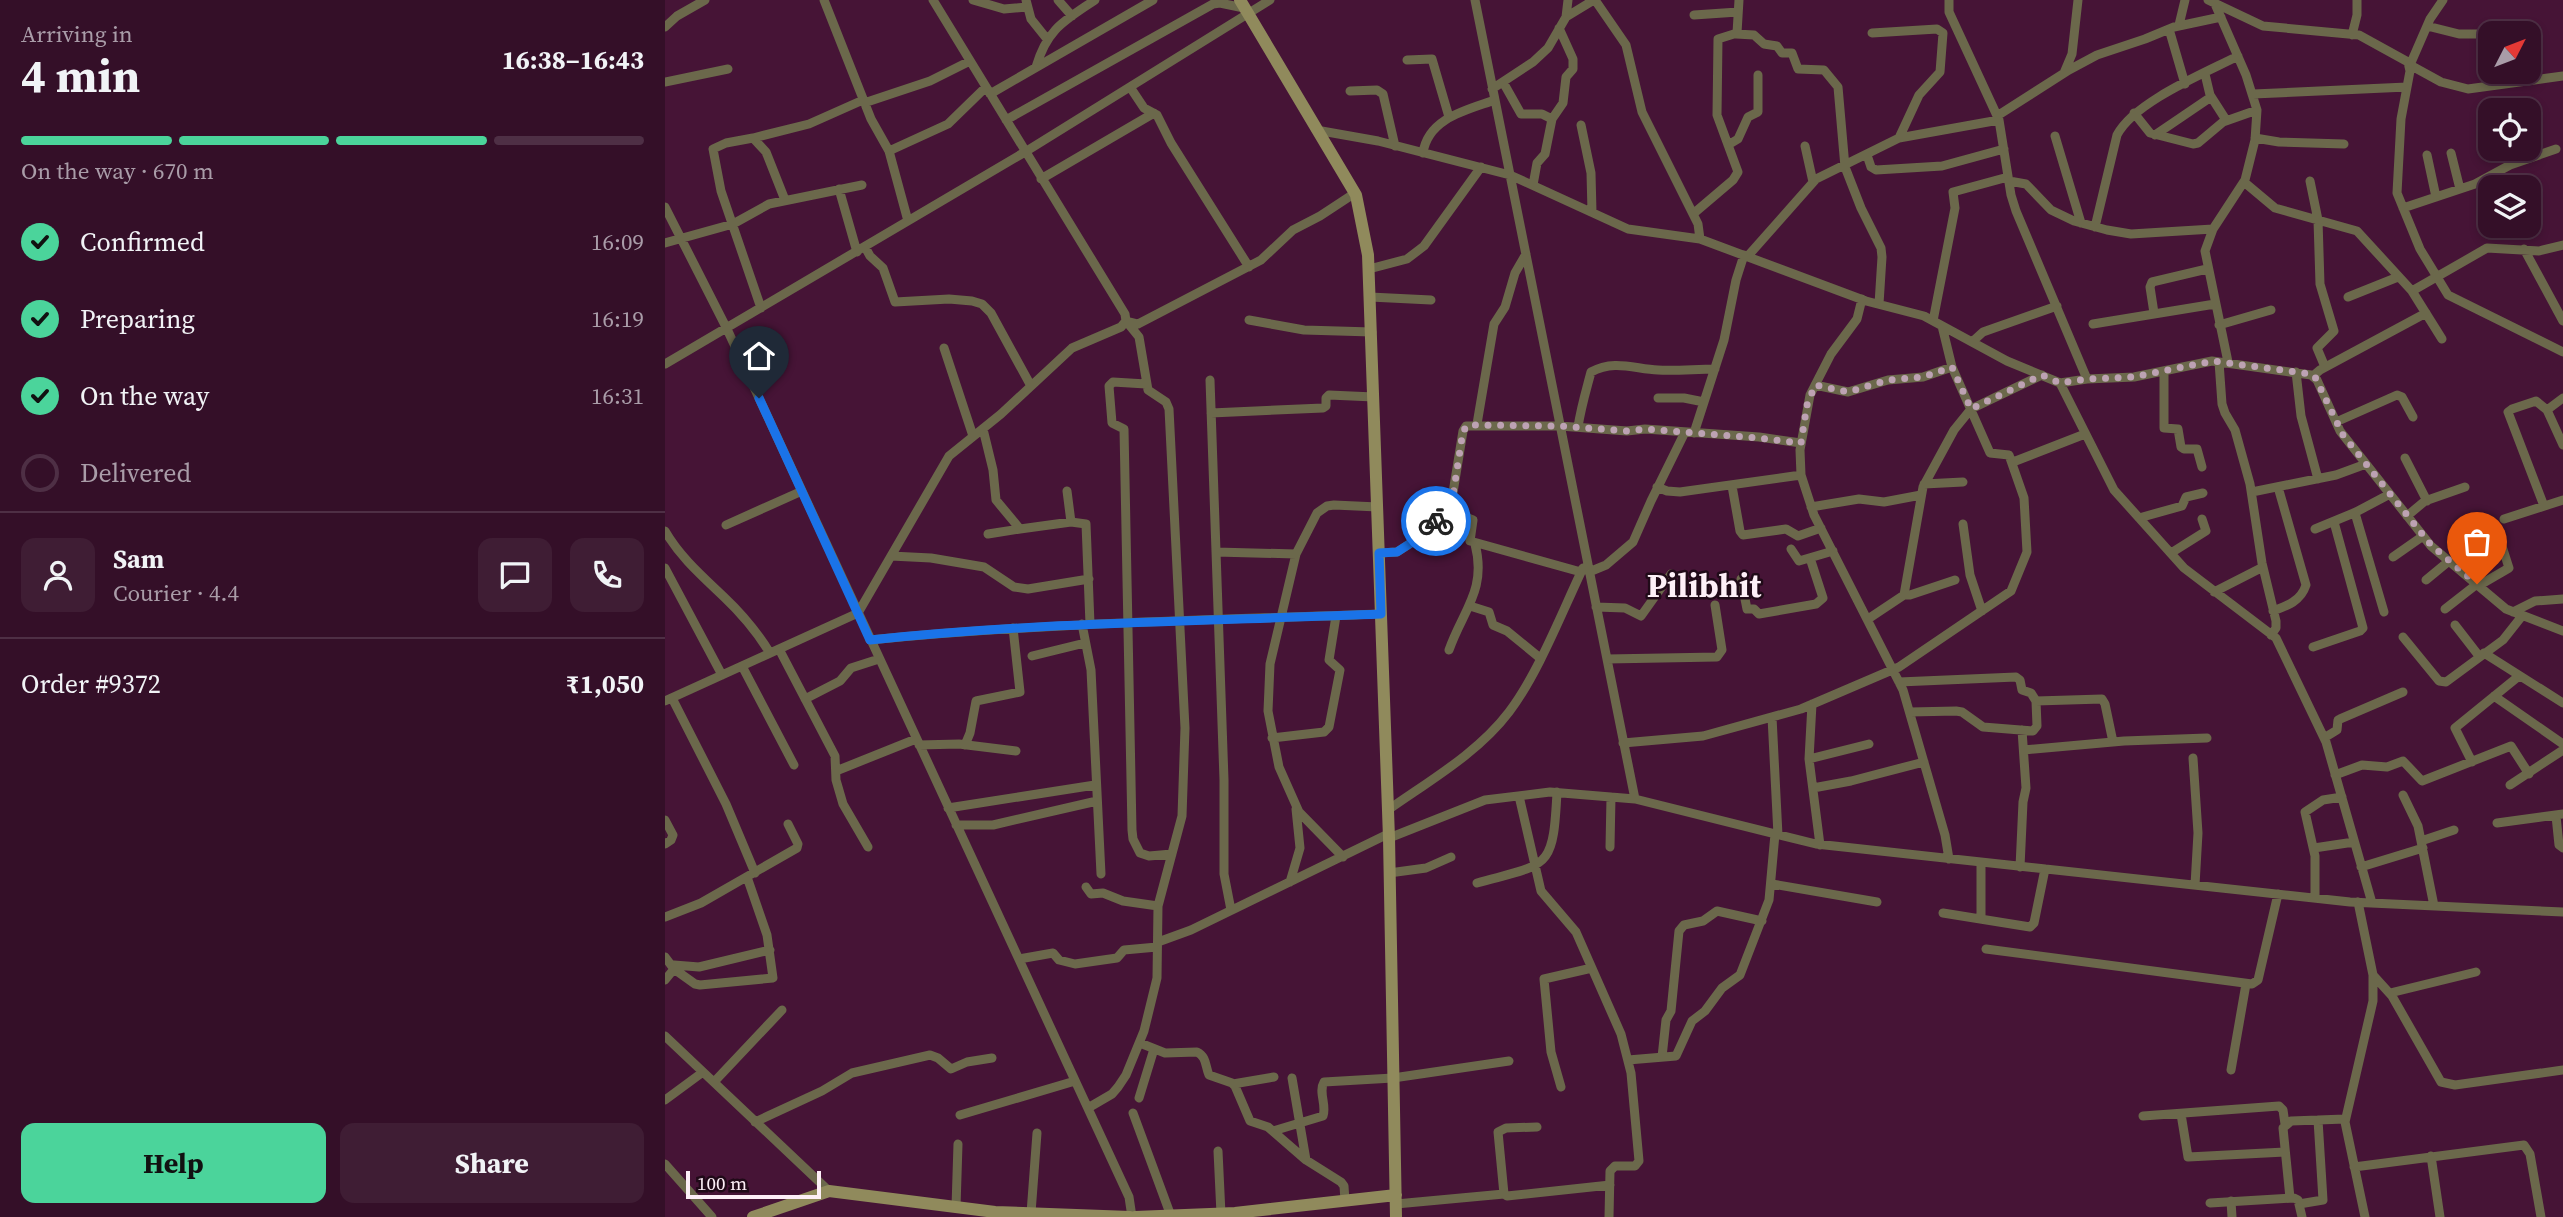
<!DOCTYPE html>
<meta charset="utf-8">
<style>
body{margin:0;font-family:"Source Serif 4",serif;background:#3f1d34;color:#f1f3f6;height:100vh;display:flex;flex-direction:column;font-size:26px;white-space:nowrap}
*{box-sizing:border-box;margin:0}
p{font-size:23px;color:#a99ca8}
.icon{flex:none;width:38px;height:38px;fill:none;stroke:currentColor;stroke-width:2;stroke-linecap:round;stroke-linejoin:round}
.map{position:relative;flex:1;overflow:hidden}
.details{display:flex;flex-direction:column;background:#340f28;width:665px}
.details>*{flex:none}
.needle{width:46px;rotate:48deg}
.tools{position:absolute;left:1813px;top:21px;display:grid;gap:14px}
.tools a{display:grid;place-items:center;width:63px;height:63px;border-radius:14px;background:#340f28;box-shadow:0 4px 10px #0003,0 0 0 2px #4e2f45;font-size:35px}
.scale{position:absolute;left:21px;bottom:18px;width:135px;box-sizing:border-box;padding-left:7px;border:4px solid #fdeff7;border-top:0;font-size:19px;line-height:24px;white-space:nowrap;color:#fdeff7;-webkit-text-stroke:5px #200a18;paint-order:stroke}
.pin{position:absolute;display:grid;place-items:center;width:60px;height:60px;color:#fff;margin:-72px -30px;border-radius:50% 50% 50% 0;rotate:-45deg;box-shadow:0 0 7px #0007}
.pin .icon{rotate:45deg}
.courier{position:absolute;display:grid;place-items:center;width:70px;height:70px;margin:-35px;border:5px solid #1a73e8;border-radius:50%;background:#fff;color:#222;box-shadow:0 2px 9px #0007}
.overview em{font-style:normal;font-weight:700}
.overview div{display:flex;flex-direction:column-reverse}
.overview{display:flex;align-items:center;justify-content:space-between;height:119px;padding:0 21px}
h1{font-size:46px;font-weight:700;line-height:52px}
.bar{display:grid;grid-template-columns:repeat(4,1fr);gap:10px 7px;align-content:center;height:84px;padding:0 21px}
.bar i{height:9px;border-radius:5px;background:#4e2f45}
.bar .active{background:#4bd49b}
.bar p{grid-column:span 4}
.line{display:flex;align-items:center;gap:18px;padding:0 21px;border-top:2px solid #4e2f45}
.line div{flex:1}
.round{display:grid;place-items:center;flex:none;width:74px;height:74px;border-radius:14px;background:#3f1d34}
ol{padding:0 21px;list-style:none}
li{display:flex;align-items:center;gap:21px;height:77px}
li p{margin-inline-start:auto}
li .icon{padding:7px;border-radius:50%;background:#4bd49b;color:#111;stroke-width:4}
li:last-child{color:#a99ca8}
li i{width:38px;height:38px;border:4px solid #4e2f45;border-radius:50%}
.button{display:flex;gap:14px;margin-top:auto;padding:14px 21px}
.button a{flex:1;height:80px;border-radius:14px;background:#4bd49b;color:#111;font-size:28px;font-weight:700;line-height:80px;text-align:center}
.button a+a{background:#3f1d34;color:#f1f3f6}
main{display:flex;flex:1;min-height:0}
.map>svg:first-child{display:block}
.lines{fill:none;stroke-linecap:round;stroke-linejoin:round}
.street{stroke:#6b684b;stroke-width:9}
.secondary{stroke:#908a5c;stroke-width:12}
.done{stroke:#bda2b3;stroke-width:7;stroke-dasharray:0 12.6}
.route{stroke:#1a73e8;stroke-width:9}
.labels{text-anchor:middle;stroke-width:5;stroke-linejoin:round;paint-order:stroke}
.town-label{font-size:33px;font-weight:bold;fill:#fdeff7;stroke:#200a18}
</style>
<main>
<section class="details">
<div class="overview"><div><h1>4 min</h1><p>Arriving in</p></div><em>16:38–16:43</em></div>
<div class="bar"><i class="active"></i><i class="active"></i><i class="active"></i><i></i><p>On the way · 670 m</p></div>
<ol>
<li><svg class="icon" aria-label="check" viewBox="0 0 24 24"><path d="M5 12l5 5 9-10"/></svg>Confirmed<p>16:09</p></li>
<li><svg class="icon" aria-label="check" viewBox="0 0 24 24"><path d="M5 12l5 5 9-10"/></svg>Preparing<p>16:19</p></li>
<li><svg class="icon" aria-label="check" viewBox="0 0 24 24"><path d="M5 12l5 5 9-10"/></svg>On the way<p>16:31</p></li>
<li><i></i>Delivered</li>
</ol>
<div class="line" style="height:126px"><a class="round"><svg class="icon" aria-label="person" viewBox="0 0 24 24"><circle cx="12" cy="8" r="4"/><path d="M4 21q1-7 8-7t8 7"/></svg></a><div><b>Sam</b><p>Courier · 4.4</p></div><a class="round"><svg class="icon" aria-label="chat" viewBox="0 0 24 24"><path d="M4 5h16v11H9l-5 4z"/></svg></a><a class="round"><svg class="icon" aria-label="phone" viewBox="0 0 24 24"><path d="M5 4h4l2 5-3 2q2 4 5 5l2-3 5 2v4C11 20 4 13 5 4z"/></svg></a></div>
<div class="line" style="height:91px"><div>Order #9372</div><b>₹1,050</b></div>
<div class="button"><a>Help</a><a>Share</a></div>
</section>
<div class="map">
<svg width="1898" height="1217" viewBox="0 0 1898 1217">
<rect width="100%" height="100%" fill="#461436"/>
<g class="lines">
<path class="street" d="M159 0 206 119 224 151 243 221
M308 0 339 9 362 7
M361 0 366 19 382 39
M393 0 407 16
M810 0 970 799
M930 0 961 45 977 112 1033 224 1035 239
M1284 0V12L1334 120 1346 195 1351 211 1422 379
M1543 0 1598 26 1694 35 1743 62 1745 71 1736 119 1732 193 1755 249 1783 295 1898 352
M1778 0 1765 19 1745 65 1776 82 1803 89 1898 76
M1550 4 1581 75 1592 110 1590 140 1580 180 1548 229 1540 251 1563 362
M1029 15 1073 12
M901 17 903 0
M1514 25 1520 0
M1762 26 1794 34H1825
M0 27 12 16 40 0
M1504 29 1520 84
M1207 33 1272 29 1278 33 1275 72 1254 95 1234 138
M1828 33 1869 27
M1071 34 1089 35 1099 44 1112 46 1117 53H1127L1133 69 1159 70 1173 87 1180 167 1196 208 1216 248 1217 257 1214 304
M1687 35 1692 15V0
M742 60 767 59 784 117
M371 67C382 29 399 21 430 0
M1399 73 1407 54 1413 0
M1540 74 1545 95 1561 120
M0 82 63 69
M838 82 856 114H877L887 119
M465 87 479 108 492 115 506 143 584 267
M827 89 868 62 883 48 901 17 929 0
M685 91 712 90 718 94 730 146
M325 94 488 0
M1588 94 1742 87
M199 103 265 81 305 61
M1469 113 1485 133 1528 144 1533 143 1558 122 1592 110
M1332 116 1404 70 1432 55 1480 39 1509 27 1556 17
M341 120 548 4 555 3 579 8
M916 125 926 173 927 212
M651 130 713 141 845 175 963 229 1035 239 1201 301 1259 316 1342 361 1395 383 1422 379 1469 377 1547 361 1646 375 1652 380 1675 431 1766 546 1841 609 1898 631
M1490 135 1546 97
M1390 136 1416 223
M88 138 144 124 198 100
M1590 138 1614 142 1679 144
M1063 145 1073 139 1083 117 1093 112V75
M1140 146 1148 182
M224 151 283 124 321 87
M758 153C763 118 802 110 830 100
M1786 153 1795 189
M1202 155 1206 167 1211 170 1277 166 1339 149
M1762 155 1771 197
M376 179 489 113
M1344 181 1361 184 1386 210 1409 221 1442 230 1466 234 1548 229
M1645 181 1653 220 1655 284 1669 331 1652 348 1660 367
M1579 182 1610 208 1692 231 1747 291 1822 248 1874 251 1898 245
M868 185 872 163 880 154 887 119 898 103 901 77 908 69V59L894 28
M174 189 192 252
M0 207 62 329 464 1197 467 1217
M1738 208 1810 184 1845 165 1891 149
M1028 214 1068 180 1073 172 1052 115 1053 39 1072 33 1074 0
M1430 227 1452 135C1469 102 1540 73 1573 56
M0 243 68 224 104 204 197 185
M200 247 205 256 218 268 230 302 284 299 307 301 317 304 326 313 366 386
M1859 249 1898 321
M1082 257 1151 179 1234 138 1334 120
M704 269 742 259 759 246 816 167
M1747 291 1777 339
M705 297 766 300
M1683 297 1733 277
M1197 299 1192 319 1166 354 1145 395 1135 450 1136 475 1149 515 1238 690 1280 835 1284 859
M96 308 56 191 48 149 61 143 88 138 101 152 120 200
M1489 313 1485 287 1487 282 1542 269
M584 320 639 330 707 332
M461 321 473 324 596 260 628 230 655 216 690 193
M1268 321 1290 208 1288 192 1343 177
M1428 324 1550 304
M1554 325 1606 310
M1307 342 1318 332 1392 306
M279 348 308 436
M1554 362 1557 404 1560 413 1570 430 1585 484 1597 563 1611 621V628L1606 635
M0 364 360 152 605 0
M1499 371V428L1513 429 1516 447 1519 449H1532L1537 467
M1631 372 1636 416 1653 479
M1648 376 1655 370 1761 313
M545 380 559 780V874L566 910
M1395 383 1449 490 1519 568 1611 638 1661 742 1707 903
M481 384 448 382 444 386 447 423 459 429 467 830 468 839 475 853 484 856 507 854
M1150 385 1183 392 1223 380 1258 377 1287 367
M993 398H1019L1039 402
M1898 398 1882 410 1898 445
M546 413 658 408 661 406V398L664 395 709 397
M1671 422 1732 395 1737 397 1748 417
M812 424 829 324 840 307 850 273 861 254
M913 427C916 407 921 391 926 372 949 359 970 369 993 370 1012 371 1031 369 1050 369
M318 429 328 470 331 500 355 529 406 522 421 524 425 624
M1029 433 1059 340 1071 280 1079 255
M1740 458 1762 501
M1348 462 1420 434
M1259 484 1298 482
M1067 486 1075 531 1078 535 1121 529 1133 536 1156 528
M992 487 1002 491 1015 492 1136 475
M402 491 406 522
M1587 492 1671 475 1701 464
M1879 506 1843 412 1847 409 1871 401 1882 410
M1146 507 1194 499 1219 502 1256 495
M1690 513 1719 612
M1742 516 1760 501 1800 487
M1474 518 1517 506 1521 497 1538 493
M1839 519 1898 500
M1298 524 1305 575 1317 611
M61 525 137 491
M1650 529 1691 512 1725 494
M0 531C15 557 37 576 59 597 77 614 92 632 105 653
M323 534 355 529
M1126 549 1134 561 1168 551
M551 552 631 554
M714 553 732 552 766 530 775 515 786 508
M1506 553 1541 531 1537 519
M226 556 266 558 319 567 349 587 363 589 424 579
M1728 557 1758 536
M0 568 57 675
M916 572 805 541 808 520 785 511 798 431 801 426H895L962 431 980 429 1094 437 1136 443
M924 572 941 565 968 542 986 501 1020 432
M1076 579 1082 609H1089L1094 614 1151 604 1158 598 1145 558
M1761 580 1784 561
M1813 586 1844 568 1836 543
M1549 592 1598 567
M1239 595H1245L1290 580
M805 606 824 612 828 625 842 631 875 658
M931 607 960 608 976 616 1006 574
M1780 609 1812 584
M1608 611C1622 606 1636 601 1641 585L1613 487
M1848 612 1870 601 1898 599
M1203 619 1239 595 1258 487 1289 430 1306 409 1377 375
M417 624 426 670 436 874
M1790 625 1814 656
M1738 637 1774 681 1781 682 1838 640 1857 616
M205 640C375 623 546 620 716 614
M1648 647 1695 631 1698 628 1669 522
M114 649 170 756 171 780 178 804 203 847
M784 650C798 610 822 590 810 544
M1819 653 1898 703
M367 656 420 643
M942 659 1052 657 1057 650 1050 605
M77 666 129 765
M1234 682 1351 677 1355 680 1357 690 1366 693 1371 701 1437 699 1440 704 1448 742
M1829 696 1898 744
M7 698 61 804 90 873
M140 699 175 681 186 668 214 659
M0 701 193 613 284 456 336 414 407 348 456 327 461 321 460 314 268 0
M1147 704 1144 759 1155 845
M1245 712 1291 711 1297 712 1318 727 1368 731 1372 726 1371 701
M1107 717 1113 835
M607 738 659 732 664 727 675 670 664 660 671 616
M1659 738 1672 730 1673 720 1675 719 1738 692
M958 743 1038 736 1136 709 1234 667 1346 591 1362 552 1359 498 1344 455 1325 453 1287 367 1277 326
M254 745 294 744 351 751
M300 745 305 733 311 701 355 692 348 628
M1359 750 1459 741 1542 738
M1528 758 1533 833 1530 885
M1144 759 1204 744
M1807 762 1790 728 1854 676
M171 771 251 739
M1670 775 1697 765 1722 767 1738 761 1757 781 1846 746 1864 774
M1845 785 1898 750
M1148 788 1186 781 1259 762
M1738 795 1753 826 1769 906
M854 796 876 891 911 932 956 1034 966 1073 974 1161 970 1166H950L945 1171 944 1217
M283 808 430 785
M723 810C764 781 813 753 844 712 873 674 897 612 918 568
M1891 816 1894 845 1898 848
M0 820 8 835 6 840 0 844
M1832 823 1898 814
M291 825H328L432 801
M724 838 820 800 885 792 970 799 1151 844 1685 902 1898 912
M1756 841 1789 830
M945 847 946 797
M1649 848 1689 842
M678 857 634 812 614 767 603 711 605 664 631 554 652 513 662 506 669 505 713 507
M1355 867 1358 802 1361 788 1357 730
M1696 867 1758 848
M724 873 761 868 786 857
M625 882 635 848 631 809
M812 883C884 863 888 871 892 792
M1107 884 1212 902
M421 887 426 894 438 893 458 901 493 906
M1650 898V856L1640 812 1658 800 1677 797
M1693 902 1708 975V1001L1680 1122 1700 1217
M1278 913 1365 927 1369 923 1380 869
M0 917 36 903 132 848 133 844 123 824
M1316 919V863
M493 942 526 930 723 834
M1321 949 1587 984 1593 980 1613 894
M0 957 9 969 0 980
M354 959 388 953 394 960 410 964 452 958 459 950 492 947
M9 965 34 967 105 950
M9 969 30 984 35 985 108 978 102 935 82 877
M1708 975 1727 996 1776 1082 1790 1085 1898 1070
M1725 993 1811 972
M0 1036 164 1191
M475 1043 500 1053 532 1052C542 1057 540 1066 544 1075L567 1083 570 1086 585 1121 603 1127 641 1160 676 1182 679 1186 680 1201
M997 1057 1001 1020 1006 1011 1014 931 1019 925 1038 921 1052 911 1097 921
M963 1060 1011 1056 1027 1021 1040 1011 1057 988 1075 975 1104 900 1110 834
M1566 1070 1581 984
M627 1078 641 1160
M49 1082 117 1010
M568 1084 609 1077
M896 1087 886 1052 879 979 927 968
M474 1098 489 1049
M0 1100 38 1072
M423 1108 447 1094 453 1087 461 1075 479 1031 492 978 493 906 517 816 520 728 504 409 501 402 483 390 474 337 461 321
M468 1113 506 1216
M1516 1114 1523 1157 1620 1152
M295 1115 410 1081
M1478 1116 1614 1106 1618 1110 1620 1124
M90 1122 157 1091 187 1073 265 1055 273 1058 286 1069 302 1062 327 1058
M872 1127 841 1128 833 1132 839 1194 842 1196 945 1185
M608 1131 658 1116C662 1105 653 1092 659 1082L728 1078 844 1061
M553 1151 556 1214
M1766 1156 1775 1217
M0 1164 47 1217
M1689 1167 1859 1145 1865 1154 1876 1217
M1625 1198 1618 1128 1626 1121 1680 1119
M1566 1201 1567 1217
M1545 1203 1629 1198 1633 1200 1637 1217
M731 1204 839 1194
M1634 1204 1658 1200 1653 1120
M291 1207 293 1144
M366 1213 372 1133"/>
<path class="secondary" d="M575 0 691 195 703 255 724 838 731 1217
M88 1217 164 1191 330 1212 465 1217
M470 1217 570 1213 731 1195"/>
</g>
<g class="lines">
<path class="done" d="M771 521 775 515 786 508 798 431 803 425 895 426 962 431 980 429 1094 438 1136 443 1142 405 1150 385 1183 392 1223 380 1258 377 1287 367 1306 409 1377 375 1395 383 1422 379 1468 377 1548 361 1646 374 1650 377 1678 435 1766 545 1812 584"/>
<path class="route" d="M94 398 205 640C375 622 546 621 716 614L714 553 732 552 766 530 771 521"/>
</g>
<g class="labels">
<g class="town-label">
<text x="1039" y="597">Pilibhit</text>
</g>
</g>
</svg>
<div class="tools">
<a><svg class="needle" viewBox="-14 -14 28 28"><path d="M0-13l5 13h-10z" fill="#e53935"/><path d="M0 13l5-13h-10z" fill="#a99ca8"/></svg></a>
<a><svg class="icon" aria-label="locate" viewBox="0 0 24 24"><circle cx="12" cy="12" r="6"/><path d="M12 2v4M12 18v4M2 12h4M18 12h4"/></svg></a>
<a><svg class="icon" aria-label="layers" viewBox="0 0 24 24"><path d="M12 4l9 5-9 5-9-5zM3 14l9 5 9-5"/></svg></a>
</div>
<div class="scale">100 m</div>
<div class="pin" style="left:1812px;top:584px;background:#ea580c"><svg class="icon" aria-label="bag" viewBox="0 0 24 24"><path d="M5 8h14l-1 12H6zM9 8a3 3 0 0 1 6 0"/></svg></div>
<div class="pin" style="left:94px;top:398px;background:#1f2937"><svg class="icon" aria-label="home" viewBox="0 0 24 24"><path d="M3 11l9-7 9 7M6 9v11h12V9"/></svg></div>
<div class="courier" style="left:771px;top:521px"><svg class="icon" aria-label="bike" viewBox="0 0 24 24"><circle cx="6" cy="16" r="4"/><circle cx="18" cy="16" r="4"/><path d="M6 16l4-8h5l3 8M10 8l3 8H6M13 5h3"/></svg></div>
</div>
</main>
